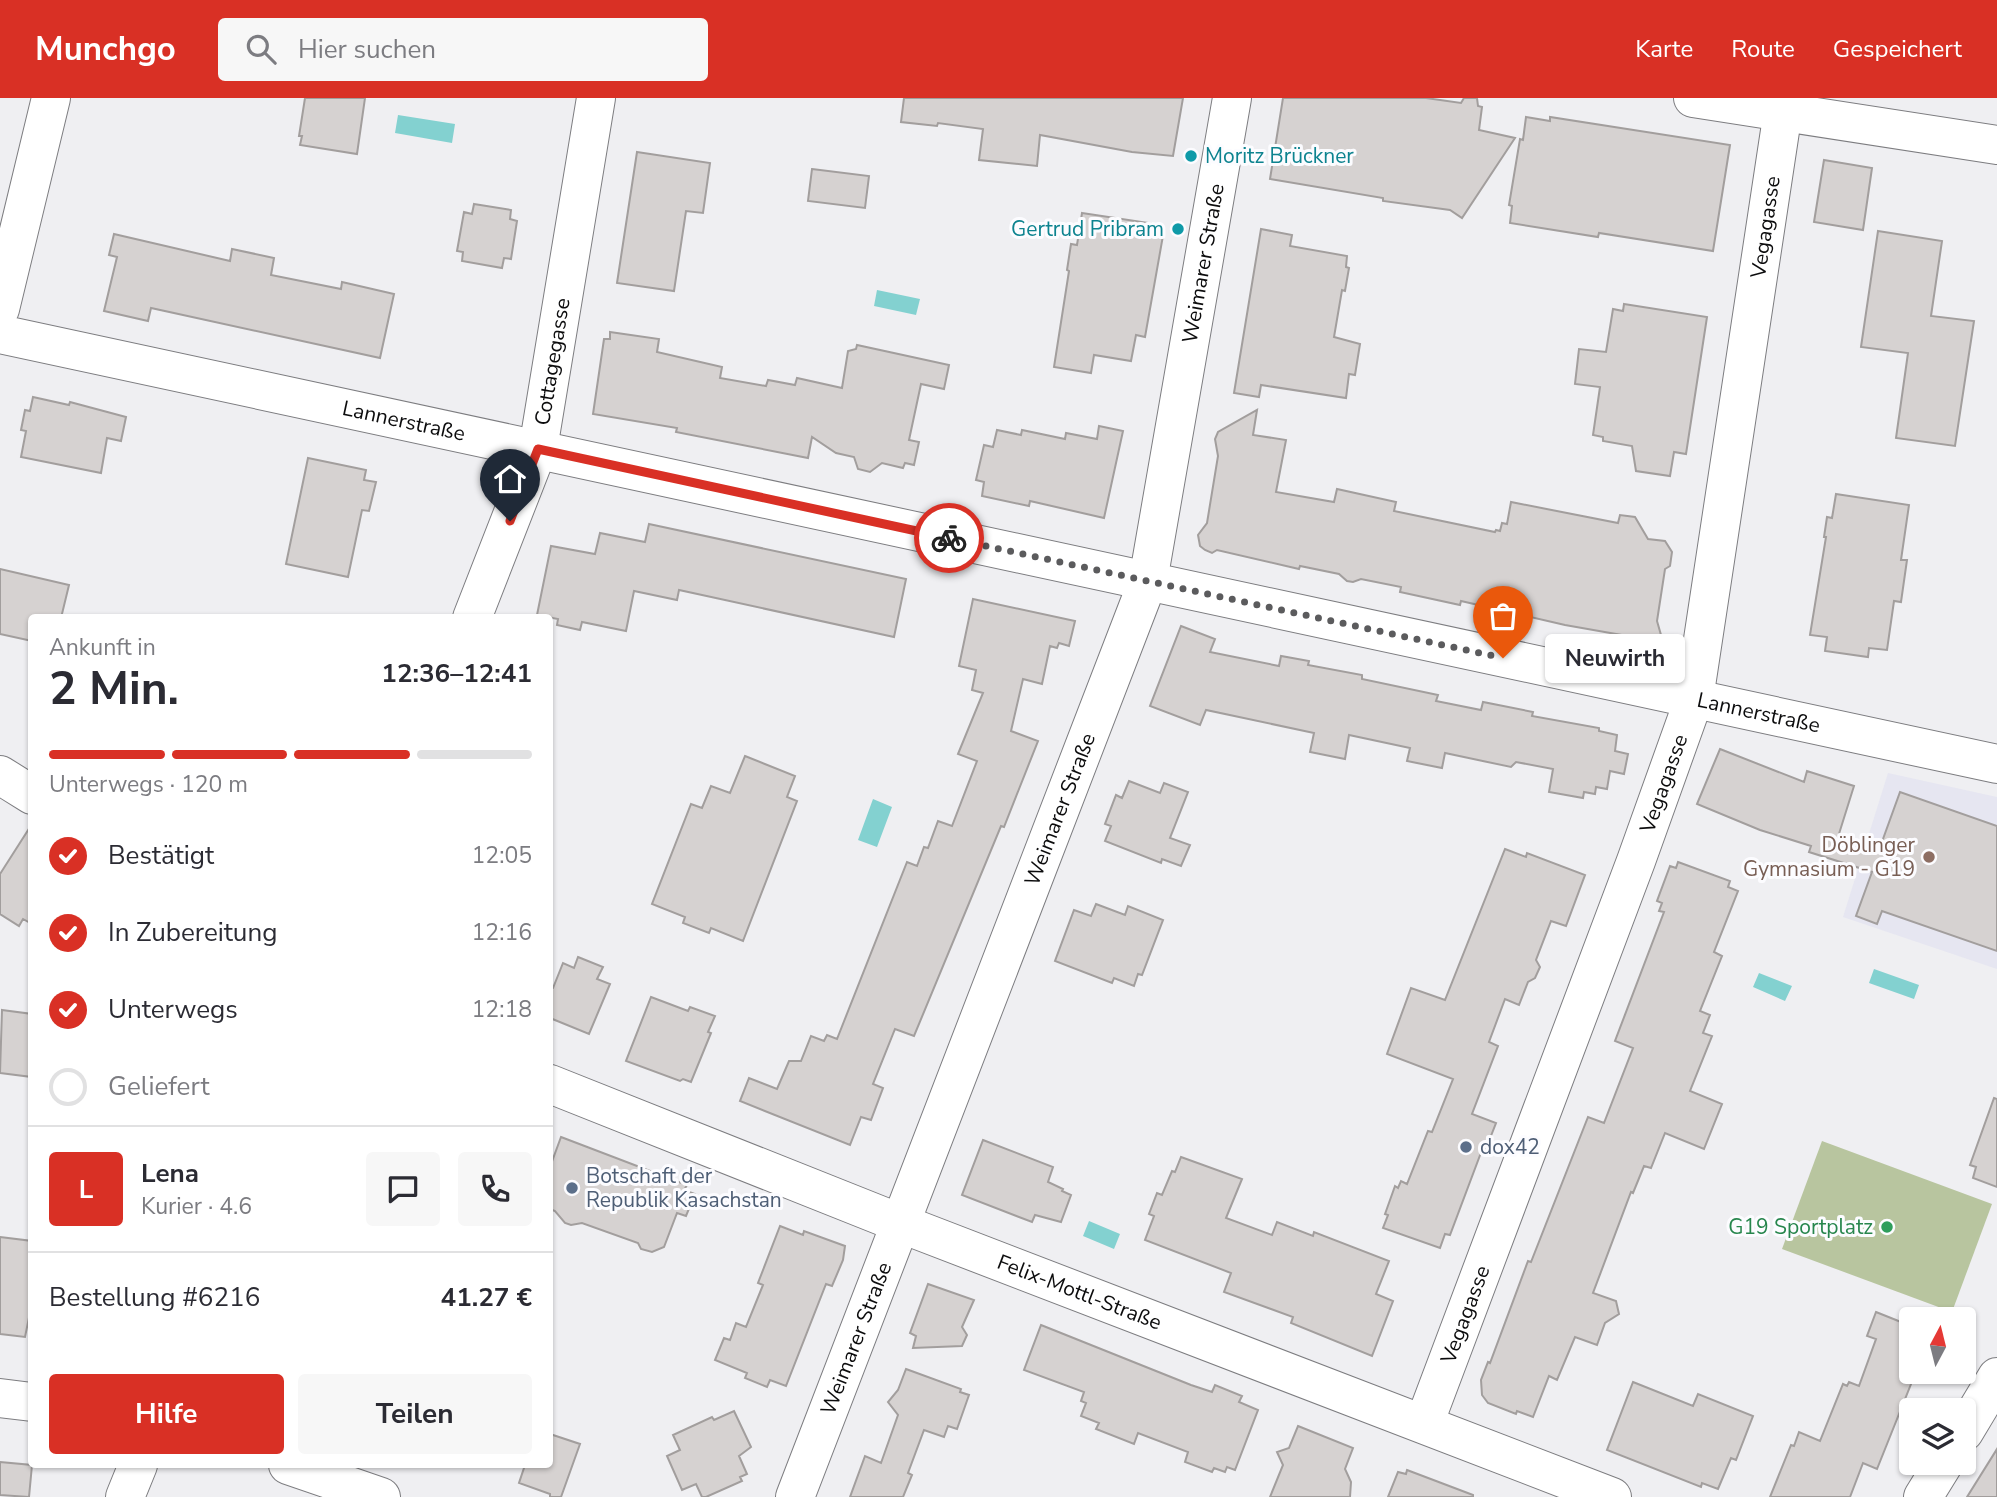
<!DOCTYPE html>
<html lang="de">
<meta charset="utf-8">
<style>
body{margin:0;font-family:"Nunito Sans",sans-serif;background:#f7f7f7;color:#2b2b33;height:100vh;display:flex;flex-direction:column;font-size:26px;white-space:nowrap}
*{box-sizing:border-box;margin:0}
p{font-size:23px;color:#7c7c81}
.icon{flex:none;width:38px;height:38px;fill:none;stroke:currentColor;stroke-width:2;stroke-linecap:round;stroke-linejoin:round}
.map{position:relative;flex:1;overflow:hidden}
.details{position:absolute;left:28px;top:516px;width:525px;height:854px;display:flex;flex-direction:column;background:#fff;border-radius:7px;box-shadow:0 2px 5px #0004}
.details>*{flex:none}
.needle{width:46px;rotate:7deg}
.fabs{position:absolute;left:1899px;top:1209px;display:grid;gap:14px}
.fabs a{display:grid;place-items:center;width:77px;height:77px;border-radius:7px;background:#fff;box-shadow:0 2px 5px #0004;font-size:35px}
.pin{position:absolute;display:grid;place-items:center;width:60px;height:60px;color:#fff;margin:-72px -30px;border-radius:50% 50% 50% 0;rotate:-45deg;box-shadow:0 0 7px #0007}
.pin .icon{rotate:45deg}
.courier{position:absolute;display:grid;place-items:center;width:70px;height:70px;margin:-35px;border:5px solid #d93025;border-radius:50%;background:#fff;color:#222;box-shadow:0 2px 9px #0007}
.bubble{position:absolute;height:49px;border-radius:7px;background:#fff;box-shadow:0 2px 5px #0004;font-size:23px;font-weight:700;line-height:49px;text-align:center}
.summary em{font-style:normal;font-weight:700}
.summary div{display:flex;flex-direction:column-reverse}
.summary{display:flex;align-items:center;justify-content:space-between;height:119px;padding:0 21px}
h1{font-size:46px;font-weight:700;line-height:52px}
.bar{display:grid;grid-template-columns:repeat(4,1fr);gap:10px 7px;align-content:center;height:84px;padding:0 21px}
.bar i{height:9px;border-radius:5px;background:#e1e1e2}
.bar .active{background:#d93025}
.bar p{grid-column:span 4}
.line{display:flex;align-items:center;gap:18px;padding:0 21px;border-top:2px solid #e1e1e2}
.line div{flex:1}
.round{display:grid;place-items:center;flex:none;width:74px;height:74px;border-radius:7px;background:#f7f7f7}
ol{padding:0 21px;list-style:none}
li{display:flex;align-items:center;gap:21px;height:77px}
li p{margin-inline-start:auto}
li .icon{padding:7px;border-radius:50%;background:#d93025;color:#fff;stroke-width:4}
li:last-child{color:#7c7c81}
li i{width:38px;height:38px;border:4px solid #e1e1e2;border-radius:50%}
.cta{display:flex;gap:14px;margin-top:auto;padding:14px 21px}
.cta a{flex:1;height:80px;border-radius:7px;background:#d93025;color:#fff;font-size:28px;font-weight:700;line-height:80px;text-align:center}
.cta a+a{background:#f7f7f7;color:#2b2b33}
header{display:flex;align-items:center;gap:42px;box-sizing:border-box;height:98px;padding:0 35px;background:#d93025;color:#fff}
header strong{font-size:33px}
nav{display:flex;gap:38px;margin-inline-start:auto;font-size:24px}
.search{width:490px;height:63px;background:#f7f7f7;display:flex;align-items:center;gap:18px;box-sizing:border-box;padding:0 24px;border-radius:7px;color:#7c7c81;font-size:26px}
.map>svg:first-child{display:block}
.built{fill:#e6e6f1}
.green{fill:#b8c59f}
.water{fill:#83d1d0}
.building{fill:#d6d2d1;stroke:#a29e9d;stroke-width:2}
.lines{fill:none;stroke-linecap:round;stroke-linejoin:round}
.minor-casing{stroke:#7d7d80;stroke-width:40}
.minor{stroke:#fff;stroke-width:38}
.done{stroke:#5b5b5d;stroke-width:7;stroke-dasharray:0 12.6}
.route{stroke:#d93025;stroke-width:9}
.culture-dot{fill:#0f9aa8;stroke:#fcfcff;stroke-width:2.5}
.education-dot{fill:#8d6e63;stroke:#fcfcff;stroke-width:2.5}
.service-dot{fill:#5c6f8a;stroke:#fcfcff;stroke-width:2.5}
.leisure-dot{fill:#2e9e5b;stroke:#fcfcff;stroke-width:2.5}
.labels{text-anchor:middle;stroke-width:6;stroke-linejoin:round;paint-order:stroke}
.culture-label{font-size:21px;fill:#0d838f;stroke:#fcfcff;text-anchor:start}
.street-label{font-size:21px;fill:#0c0c0d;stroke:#fcfcff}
.education-label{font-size:21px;fill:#785e54;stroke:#fcfcff;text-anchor:end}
.service-label{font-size:21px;fill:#4e5e75;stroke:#fcfcff;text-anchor:start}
.leisure-label{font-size:21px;fill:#27864d;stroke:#fcfcff;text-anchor:end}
</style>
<header>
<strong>Munchgo</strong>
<div class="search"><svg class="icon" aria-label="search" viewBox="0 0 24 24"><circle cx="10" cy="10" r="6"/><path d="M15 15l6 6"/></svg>Hier suchen</div>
<nav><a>Karte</a><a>Route</a><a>Gespeichert</a></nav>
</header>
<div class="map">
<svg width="1997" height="1399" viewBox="0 0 1997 1399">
<rect width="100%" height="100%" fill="#efeff2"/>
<path class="built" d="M1888 675 1997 699V871L1843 819Z"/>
<path class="green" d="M1822 1043 1992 1106 1952 1214 1782 1151Z"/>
<path class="water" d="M398 17 455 26 452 45 395 35Z
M877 192 920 201 916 217 874 208Z
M873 701 892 709 877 749 858 742Z
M1874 871 1919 887 1914 901 1869 885Z
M1759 875 1792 888 1785 903 1753 889Z
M1089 1123 1120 1136 1114 1151 1083 1138Z"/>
<path class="building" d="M305 0H365L357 56 300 47 302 38H299Z
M904 0H1183L1173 58 1132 54 1040 37 1037 68 979 62 983 31 938 25 937 28 901 24Z
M1283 0H1426L1461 5 1464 0H1477L1478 8 1482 9 1479 32 1515 40 1462 120 1450 112 1383 103V100L1270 81Z
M1526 19 1550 23V19L1730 47 1713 153 1599 135 1598 139 1510 125 1512 108 1509 107 1520 41 1523 42Z
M637 54 710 65 703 115 686 113 674 193 617 185Z
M1824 62 1872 70 1863 132 1814 124Z
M812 71 869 78 865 110 808 103Z
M474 106 511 112 510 121 517 123 511 161 504 160 502 170 462 163 463 154 457 153 464 114 472 116Z
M1082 115 1162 127 1161 131 1164 132 1145 239 1136 237 1131 263 1094 257 1091 275 1054 269 1069 173 1067 172 1071 146 1077 147Z
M1261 131 1292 137 1290 148 1347 158 1346 169 1349 170 1345 193 1342 192 1334 239 1360 246 1355 277 1349 276 1346 300 1261 287 1259 299 1234 295Z
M1878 133 1942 143 1931 218 1974 223 1955 348 1896 340 1908 255 1861 249Z
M114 136 230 163 232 151 274 160 271 177 341 191 342 184 394 196 380 260 151 210 148 223 104 213 117 159 109 157Z
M1624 206 1707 219 1686 356 1674 354 1670 378 1636 373 1632 348 1603 343V339L1593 337 1600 289 1575 286 1579 251 1606 254 1613 211 1623 213Z
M610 234 659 241 657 254 722 269 720 280 766 288 768 282 795 287 797 280 842 290 848 253 856 251 857 247 949 267 944 291 921 286 909 342 919 344 914 367 905 365 903 370 882 365 870 374 858 371 854 359 836 355 812 339 808 360 676 334 677 330 593 316 604 241H610Z
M33 299 69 307 70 304 126 319 121 343 107 340 101 375 21 359 26 333 21 332 25 312 30 313Z
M1257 312 1253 337 1286 342 1276 394 1334 404 1337 391 1396 404 1394 413 1495 434 1496 432 1500 433 1502 425 1507 426 1511 404 1618 425 1620 417 1635 419 1648 441 1665 443 1672 454 1670 468 1665 471 1657 523 1661 537 1657 545 1648 547 1633 539 1565 527 1461 503 1460 507 1400 494 1401 489 1361 481 1353 484 1347 483 1339 476 1300 468 1299 471 1217 452 1212 455 1205 452 1200 448 1198 437 1207 425 1218 358 1215 341 1218 334Z
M1099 328 1123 333 1104 420 1030 403 1029 408 982 398 984 384 976 382 984 347 993 349 997 332 1021 337 1022 332 1065 341 1066 335 1097 341Z
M308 360 366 372 364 382 376 384 369 413 362 412 348 479 286 466Z
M1836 396 1909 407 1901 462H1907L1901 504 1894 503 1887 552 1869 550 1868 559 1825 553 1827 539 1810 537 1826 439H1824L1827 419 1832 420Z
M649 426 906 481 894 539 679 492 677 502 634 493 626 533 582 524 580 532 557 527 558 521 537 517 551 448 595 456 600 435 645 444Z
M0 471 69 487 61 520H32V543L0 536Z
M973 501 1075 523 1069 548 1059 545 1057 550 1050 548 1042 586 1023 581 1011 633 1038 643 1004 729 1001 728 914 938 895 931 873 986 883 990 871 1022 861 1019 850 1047 740 1003 749 980 777 991 789 963H801L811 938 824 943 827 937 837 941 907 764 917 768 924 749 928 750 938 723 952 728 977 663 958 656 983 595 972 592 976 572 959 568Z
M1181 528 1215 541 1210 554 1279 568 1281 558 1309 563 1308 567 1362 577V581L1438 597 1436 603 1481 612 1483 604 1533 614 1532 618 1599 630V633L1617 637 1615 653 1628 656 1624 676 1610 673 1607 691 1596 689 1595 696 1584 694 1583 700 1549 694 1553 671 1516 664 1511 669 1445 655 1442 670 1407 663 1410 650 1349 637 1345 661 1310 654 1314 635 1206 612 1200 627 1150 608Z
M1720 651 1804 684 1807 673 1854 688 1838 739 1879 752 1900 694 1997 728V853L1882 813 1877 826 1856 818 1872 774 1809 754 1811 748 1760 732 1697 706Z
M745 658 795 678 787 699 797 703 743 843 711 830 709 835 683 825 685 819 652 806 691 706 702 710 711 688 730 695Z
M1129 683 1160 695 1164 685 1188 694 1170 740 1190 747 1181 768 1162 761 1161 765 1105 743 1111 728 1105 726 1116 697 1122 700Z
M32 726V826L23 821 19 828 0 816V776Z
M1505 751 1526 759 1527 755 1585 777 1566 828 1551 823 1536 862 1540 869 1535 880 1528 884 1519 907 1505 901 1489 944 1498 948 1472 1016 1496 1025 1485 1053 1482 1052 1450 1137 1445 1136 1440 1150 1383 1130 1388 1117 1385 1116 1395 1088 1398 1090 1401 1083 1407 1086 1428 1033 1432 1034 1453 981 1387 956 1411 890 1445 902Z
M1678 764 1730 783 1728 789 1738 793 1714 854 1722 858 1700 913 1710 917 1703 935 1712 938 1690 993 1722 1006 1704 1051 1665 1035 1651 1070 1644 1068 1633 1095 1631 1094 1593 1195 1616 1203 1619 1216 1605 1225 1597 1247 1575 1239 1557 1282 1549 1278 1533 1319 1517 1313 1516 1316 1488 1305 1482 1297 1481 1282 1488 1264 1490 1265 1528 1163 1531 1164 1588 1019 1604 1025 1633 950 1615 943 1664 814 1659 813 1662 805 1657 803 1670 768 1676 770Z
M1096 806 1125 817 1128 808 1163 822 1142 877 1138 876 1134 888 1114 880 1112 885 1055 863 1074 812 1091 818Z
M578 859 603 869 597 881 610 886 589 936 550 920V891L553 890 563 865 574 870Z
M651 899 688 913 690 909 715 918 708 934 711 935 691 984 683 981 680 983 626 963Z
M2 912 32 916V979L0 975Z
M1994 1000 1997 1001V1089L1973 1080 1976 1069 1970 1067Z
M561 1039 687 1087 684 1092 695 1096 686 1118 677 1115 664 1149 652 1154 641 1151 638 1145 582 1125 571 1127 565 1125 555 1113 550 1111V1069Z
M983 1042 1053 1069 1048 1084 1063 1091 1062 1093 1071 1097 1061 1124 1035 1117 1032 1124 962 1097Z
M1181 1059 1242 1081 1226 1120 1272 1137 1277 1124 1313 1138 1314 1134 1389 1163 1376 1196 1393 1203 1372 1258 1291 1225 1293 1219 1224 1194 1231 1175 1145 1142 1154 1118 1149 1116 1157 1095 1162 1097 1172 1073 1175 1074Z
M780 1128 803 1137 804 1133 845 1148 843 1162 832 1188 826 1186 786 1288 770 1282 767 1289 745 1280 747 1275 715 1262 724 1240 730 1242 736 1225 746 1229 763 1187 758 1185Z
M0 1139 32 1143V1205L25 1239 0 1236Z
M928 1186 974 1202 962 1229 967 1237 962 1248 913 1250 916 1238 910 1235Z
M1876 1214 1911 1228V1286L1877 1371 1863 1365 1850 1399H1770L1791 1347 1794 1348 1799 1334 1820 1343 1843 1286 1847 1288 1849 1284 1859 1288 1876 1241 1867 1238Z
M1041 1227 1191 1287 1212 1294 1215 1287 1242 1298 1239 1304 1258 1312 1235 1372 1227 1369 1225 1374 1214 1370 1212 1374 1185 1364 1188 1354 1138 1335 1134 1346 1096 1331 1099 1325 1081 1318 1086 1305 1081 1303 1084 1294 1024 1272Z
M906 1271 961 1291 960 1294 969 1297 957 1331 948 1328 944 1339 924 1332 908 1375 912 1377 903 1399H850L865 1358 881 1365 898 1317 888 1304 898 1292Z
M1633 1284 1693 1308 1698 1296 1753 1318 1736 1362 1731 1360 1718 1391 1702 1385 1701 1389 1607 1352Z
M734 1313 751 1349 739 1358 747 1376 740 1379 742 1383 706 1399H702L696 1386 682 1392 667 1358 680 1352 673 1337 712 1319 714 1322Z
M1298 1328 1353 1350 1345 1371 1351 1384 1350 1399H1270L1283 1367 1277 1354 1289 1350Z
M550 1336 580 1346 561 1399H550V1396L519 1385 525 1367H550Z
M1997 1351V1399H1967Z
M0 1364 32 1367 29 1399 0 1397Z
M1407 1372 1473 1397V1399H1388L1398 1374 1406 1376Z"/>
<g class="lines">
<defs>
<g id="minor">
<path d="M1693 0 1997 47"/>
<path d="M0 211 51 0"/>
<path id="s1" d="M0 236 1997 666"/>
<path id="s2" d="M472 520 538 351 596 0"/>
<path d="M0 677 32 697"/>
<path id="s3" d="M550 986 902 1126 1612 1399"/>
<path d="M0 1300 32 1304"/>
<path id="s4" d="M1424 1326 1636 763 1694 601 1783 13"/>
<path d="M1964 1334 1997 1279"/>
<path d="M288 1367 381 1399"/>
<path d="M125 1399 138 1367"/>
<path id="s5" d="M795 1399 1148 483 1232 0"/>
<path d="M1923 1399 1944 1365"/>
</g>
</defs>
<use href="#minor" class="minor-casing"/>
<use href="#minor" class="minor"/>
</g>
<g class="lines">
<path class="done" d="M949 440 1503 560"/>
<path class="route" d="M510 423 538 351 949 440"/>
</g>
<g class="culture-dot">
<circle cx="1191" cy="58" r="7"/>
<circle cx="1178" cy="131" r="7"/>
</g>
<circle class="education-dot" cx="1929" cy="759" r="7"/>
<g class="service-dot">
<circle cx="1466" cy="1049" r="7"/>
<circle cx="572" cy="1090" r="7"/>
</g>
<circle class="leisure-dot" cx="1887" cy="1129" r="7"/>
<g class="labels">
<g class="culture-label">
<text x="1205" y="65">Moritz Brückner</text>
<text x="1164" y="138" text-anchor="end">Gertrud Pribram</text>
</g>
<g class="street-label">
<text dy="7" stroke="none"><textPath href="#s4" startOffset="1251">Vegagasse</textPath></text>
<text dy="7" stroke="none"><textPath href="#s5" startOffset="1304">Weimarer Straße</textPath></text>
<text dy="7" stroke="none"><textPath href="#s2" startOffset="270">Cottagegasse</textPath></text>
<text dy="7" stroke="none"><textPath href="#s1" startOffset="413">Lannerstraße</textPath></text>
<text dy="7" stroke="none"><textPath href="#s1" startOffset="1799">Lannerstraße</textPath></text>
<text dy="7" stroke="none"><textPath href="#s4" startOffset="684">Vegagasse</textPath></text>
<text dy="7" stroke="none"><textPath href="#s5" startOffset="737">Weimarer Straße</textPath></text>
<text dy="7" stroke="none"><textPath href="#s3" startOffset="569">Felix-Mottl-Straße</textPath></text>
<text dy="7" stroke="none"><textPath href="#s4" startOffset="117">Vegagasse</textPath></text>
<text dy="7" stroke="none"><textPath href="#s5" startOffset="170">Weimarer Straße</textPath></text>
</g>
<g class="education-label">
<text x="1915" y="754">Döblinger<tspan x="1915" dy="24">Gymnasium - G19</tspan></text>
</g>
<g class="service-label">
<text x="1480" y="1056">dox42</text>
<text x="586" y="1085">Botschaft der<tspan x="586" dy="24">Republik Kasachstan</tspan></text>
</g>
<g class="leisure-label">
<text x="1873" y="1136">G19 Sportplatz</text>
</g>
</g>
</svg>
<div class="fabs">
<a><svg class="needle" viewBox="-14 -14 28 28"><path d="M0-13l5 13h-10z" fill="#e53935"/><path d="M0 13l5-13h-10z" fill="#7c7c81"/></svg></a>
<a><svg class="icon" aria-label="layers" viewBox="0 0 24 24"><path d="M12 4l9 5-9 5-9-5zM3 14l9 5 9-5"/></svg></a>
</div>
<div class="pin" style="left:1503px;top:560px;background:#ea580c"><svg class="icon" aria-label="bag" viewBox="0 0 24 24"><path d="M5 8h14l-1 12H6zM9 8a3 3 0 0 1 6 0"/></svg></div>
<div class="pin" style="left:510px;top:423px;background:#1f2937"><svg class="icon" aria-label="home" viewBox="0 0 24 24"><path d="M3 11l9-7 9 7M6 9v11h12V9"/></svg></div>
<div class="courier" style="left:949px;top:440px"><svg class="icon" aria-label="bike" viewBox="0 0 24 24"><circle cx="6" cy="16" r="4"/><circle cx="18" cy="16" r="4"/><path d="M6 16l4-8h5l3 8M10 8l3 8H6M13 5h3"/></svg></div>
<div class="bubble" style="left:1545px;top:536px;width:140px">Neuwirth</div>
<section class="details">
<div class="summary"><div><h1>2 Min.</h1><p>Ankunft in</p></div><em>12:36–12:41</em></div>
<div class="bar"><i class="active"></i><i class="active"></i><i class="active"></i><i></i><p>Unterwegs · 120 m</p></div>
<ol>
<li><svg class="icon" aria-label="check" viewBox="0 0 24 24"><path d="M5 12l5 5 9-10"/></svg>Bestätigt<p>12:05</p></li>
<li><svg class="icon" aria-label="check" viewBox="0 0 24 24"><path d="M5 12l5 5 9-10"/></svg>In Zubereitung<p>12:16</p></li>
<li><svg class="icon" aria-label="check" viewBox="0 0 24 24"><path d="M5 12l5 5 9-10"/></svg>Unterwegs<p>12:18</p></li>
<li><i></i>Geliefert</li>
</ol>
<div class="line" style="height:126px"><b class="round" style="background:#d93025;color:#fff">L</b><div><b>Lena</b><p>Kurier · 4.6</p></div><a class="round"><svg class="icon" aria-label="chat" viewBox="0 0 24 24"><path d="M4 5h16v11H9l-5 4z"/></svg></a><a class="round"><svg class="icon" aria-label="phone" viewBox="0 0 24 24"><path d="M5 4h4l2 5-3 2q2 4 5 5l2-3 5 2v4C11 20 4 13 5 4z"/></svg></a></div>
<div class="line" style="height:91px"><div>Bestellung #6216</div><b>41.27 €</b></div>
<div class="cta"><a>Hilfe</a><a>Teilen</a></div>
</section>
</div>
